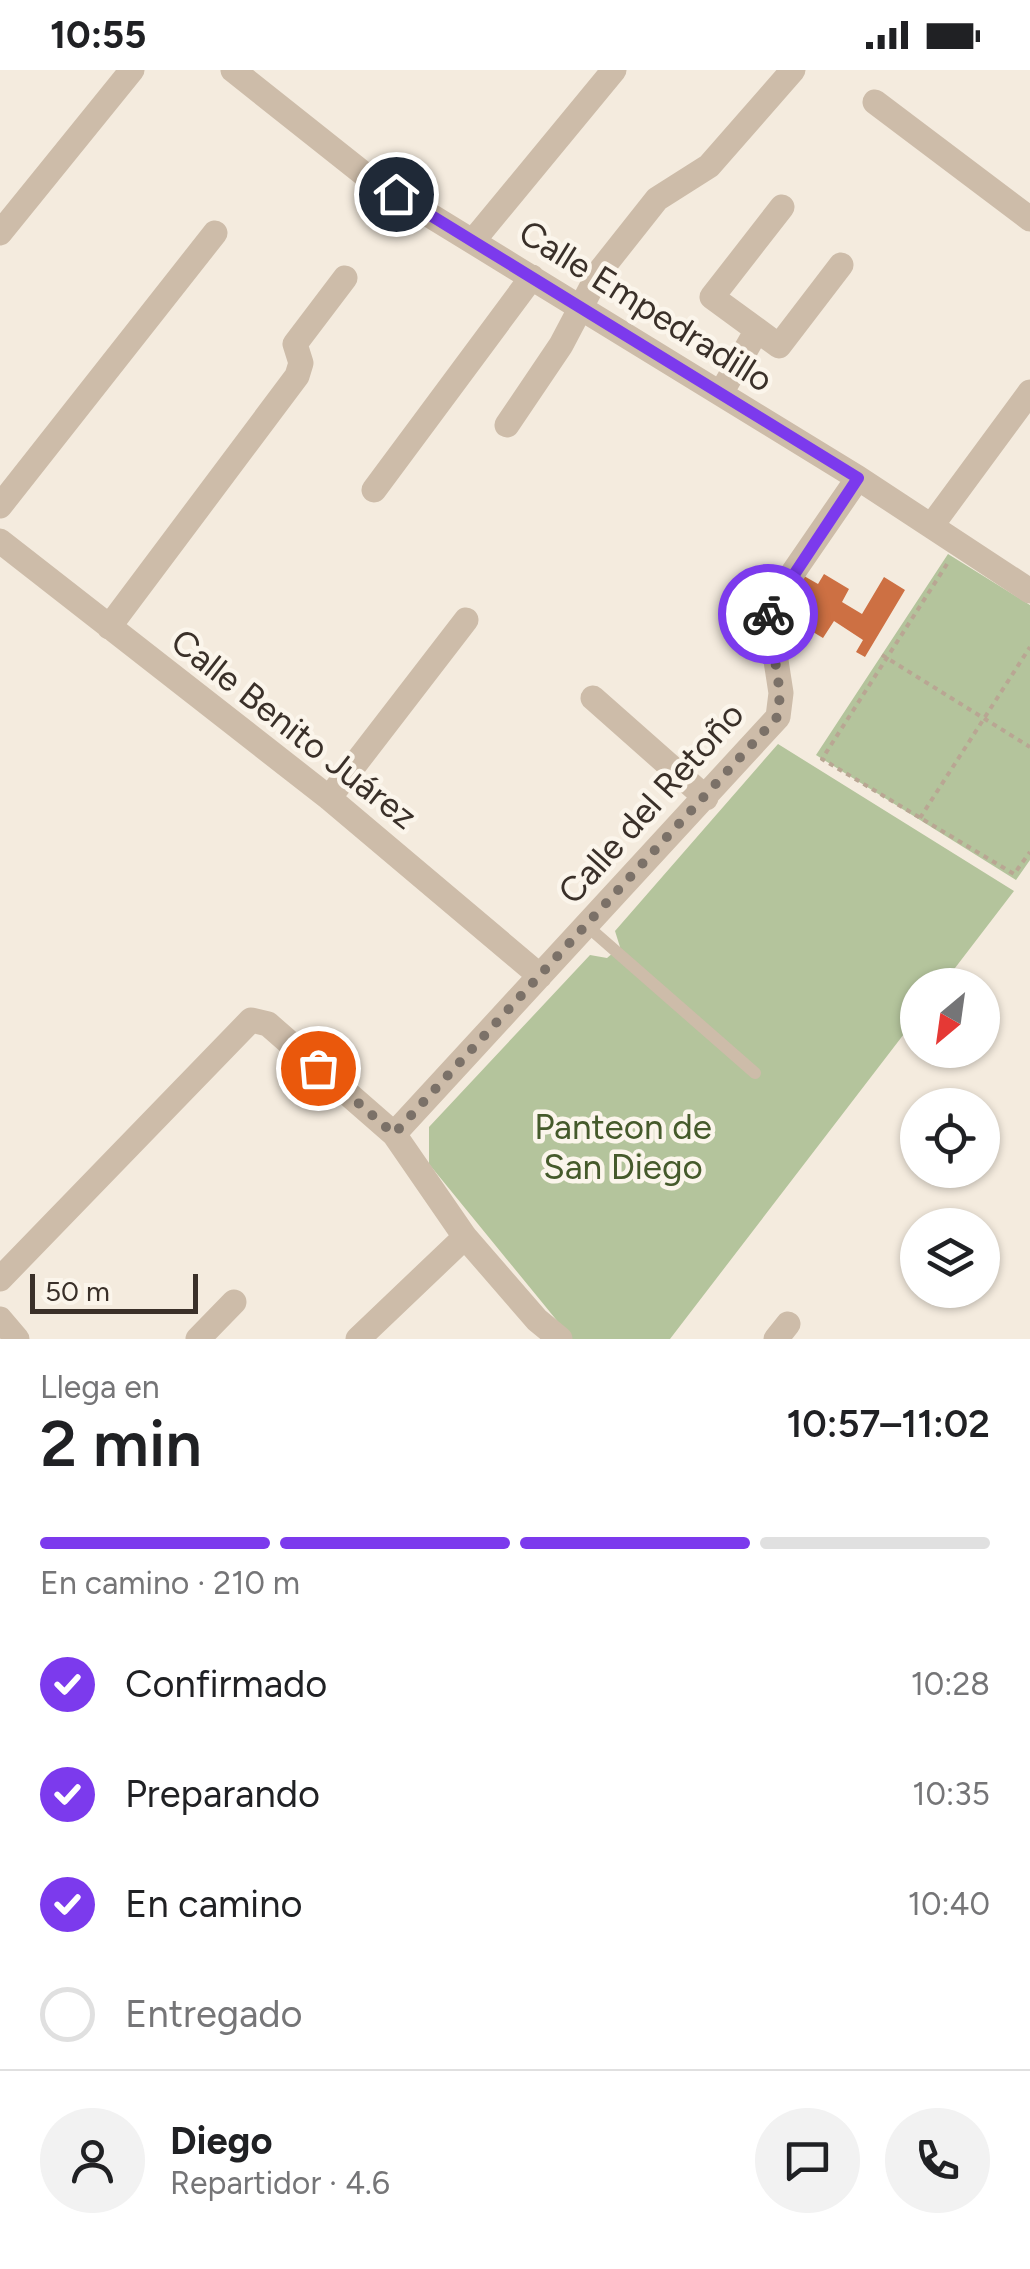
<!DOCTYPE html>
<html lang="es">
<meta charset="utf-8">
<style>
body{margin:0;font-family:Figtree,sans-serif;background:#f2f2f2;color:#202124;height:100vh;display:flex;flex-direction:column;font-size:38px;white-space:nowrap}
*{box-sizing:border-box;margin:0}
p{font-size:32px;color:#757577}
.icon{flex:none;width:55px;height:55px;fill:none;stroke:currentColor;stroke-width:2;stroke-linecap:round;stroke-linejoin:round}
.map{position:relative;height:1269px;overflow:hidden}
.details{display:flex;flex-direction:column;background:#fff;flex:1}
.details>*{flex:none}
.needle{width:65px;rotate:209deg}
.fabs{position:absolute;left:900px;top:898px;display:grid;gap:20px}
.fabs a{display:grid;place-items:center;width:100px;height:100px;border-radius:50%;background:#fff;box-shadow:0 2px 8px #0004;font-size:50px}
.scale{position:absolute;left:30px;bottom:25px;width:168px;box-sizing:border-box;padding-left:10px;border:5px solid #3a3029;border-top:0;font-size:28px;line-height:35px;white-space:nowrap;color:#3a3029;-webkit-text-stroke:8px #fbf5eb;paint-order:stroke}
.pin{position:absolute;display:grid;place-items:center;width:85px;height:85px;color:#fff;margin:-42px;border:5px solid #fff;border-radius:50%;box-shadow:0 2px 10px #0007}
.courier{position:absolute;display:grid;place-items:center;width:100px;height:100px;margin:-50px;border:8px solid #7c3aed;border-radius:50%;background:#fff;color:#222;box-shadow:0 2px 12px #0007}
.summary em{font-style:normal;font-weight:600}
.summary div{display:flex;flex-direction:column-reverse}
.summary{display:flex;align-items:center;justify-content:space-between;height:170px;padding:0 40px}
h1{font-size:65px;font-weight:600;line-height:75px}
.bar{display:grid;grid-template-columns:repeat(4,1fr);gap:15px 10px;align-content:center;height:120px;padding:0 40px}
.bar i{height:12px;border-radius:8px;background:#e0e0e0}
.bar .active{background:#7c3aed}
.bar p{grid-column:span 4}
.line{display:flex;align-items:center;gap:25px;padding:0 40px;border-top:2px solid #e0e0e0}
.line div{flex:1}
.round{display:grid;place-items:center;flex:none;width:105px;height:105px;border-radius:52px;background:#f2f2f2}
ol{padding:0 40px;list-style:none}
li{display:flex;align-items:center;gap:30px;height:110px}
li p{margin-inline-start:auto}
li .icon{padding:10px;border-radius:50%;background:#7c3aed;color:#fff;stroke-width:4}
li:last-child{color:#757577}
li i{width:55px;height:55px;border:5px solid #e0e0e0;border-radius:50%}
.status{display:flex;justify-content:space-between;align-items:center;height:70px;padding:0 50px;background:#fff;direction:ltr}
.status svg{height:28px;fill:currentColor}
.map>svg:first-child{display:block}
.green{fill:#b4c49c}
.building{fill:#cd7043}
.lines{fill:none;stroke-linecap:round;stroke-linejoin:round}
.path{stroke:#b9a693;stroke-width:4;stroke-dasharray:5 5;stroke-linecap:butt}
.lane{stroke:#cdbca9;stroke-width:12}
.street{stroke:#cdbca9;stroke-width:25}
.done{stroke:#7b7168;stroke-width:10;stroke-dasharray:0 18}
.route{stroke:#7c3aed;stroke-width:12}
.labels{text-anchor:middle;stroke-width:9;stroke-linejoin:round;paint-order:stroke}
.street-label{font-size:35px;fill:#3a3029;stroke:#fbf5eb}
.park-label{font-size:35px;fill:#455a2b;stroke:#fbf5eb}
</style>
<div class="status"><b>10:55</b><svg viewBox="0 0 49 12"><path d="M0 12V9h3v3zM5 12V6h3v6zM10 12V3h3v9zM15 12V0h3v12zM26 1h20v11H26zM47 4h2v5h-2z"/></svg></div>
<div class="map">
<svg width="1030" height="1269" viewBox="0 0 1030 1269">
<rect width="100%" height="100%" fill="#f4ebde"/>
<path class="green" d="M948 484 1030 535V790L1016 810 816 685Z
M778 674 1014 821 942 915H918L917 947 670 1269H572L429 1094V1057L590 885 607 888 620 877 615 861Z"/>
<path class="building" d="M824 504 849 519 842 532 862 544 884 507 905 520 865 587 856 582 863 570 834 551 823 568 793 550 800 540 788 533 804 506 818 514Z"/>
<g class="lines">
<path class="path" d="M947 494 822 689 1014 804 1030 782
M882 585 1030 677
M920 748 1030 577"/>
<path class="lane" d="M587 856 755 1003"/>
<path class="street" d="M233 0 369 108 858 408 1030 521
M875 32 1030 149
M782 137 712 227 779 276 841 195
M0 163 132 0
M473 171 614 0
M721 323 757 260
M507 355 561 275 600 201 657 129 709 96 793 0
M374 420 532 207
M0 436 215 163
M932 455 1030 322
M0 471 329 728 540 906
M109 557 297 306 301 293 295 274 345 208
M593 628 706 728
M329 728 466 550
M394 1064 778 647 781 623 768 539 858 408
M0 1209 251 950 268 954 394 1064 465 1167 537 1250 560 1269
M0 1249 17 1269
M198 1269 234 1232
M358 1269 465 1167
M776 1269 788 1254"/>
</g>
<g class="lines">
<path class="done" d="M318 998 394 1064 778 646 780 623 768 544"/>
<path class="route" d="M396 124 858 408 768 544"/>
</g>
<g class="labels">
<g class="street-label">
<text transform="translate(646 236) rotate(32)" y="12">Calle Empedradillo</text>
<text transform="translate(294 659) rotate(38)" y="12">Calle Benito Juárez</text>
<text transform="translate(651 733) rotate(-48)" y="12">Calle del Retoño</text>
</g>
<g class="park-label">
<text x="623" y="1069">Panteon de<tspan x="623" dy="40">San Diego</tspan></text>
</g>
</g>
</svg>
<div class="fabs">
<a><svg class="needle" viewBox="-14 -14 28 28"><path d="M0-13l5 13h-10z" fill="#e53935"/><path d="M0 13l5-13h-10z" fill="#757577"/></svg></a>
<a><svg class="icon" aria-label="locate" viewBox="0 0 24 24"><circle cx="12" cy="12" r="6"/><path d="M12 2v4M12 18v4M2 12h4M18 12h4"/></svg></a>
<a><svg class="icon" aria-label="layers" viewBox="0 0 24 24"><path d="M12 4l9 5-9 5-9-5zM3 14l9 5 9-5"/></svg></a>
</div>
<div class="scale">50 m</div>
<div class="pin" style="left:318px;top:998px;background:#ea580c"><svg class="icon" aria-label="bag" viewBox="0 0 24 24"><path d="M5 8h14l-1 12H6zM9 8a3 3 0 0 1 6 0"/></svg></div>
<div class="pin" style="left:396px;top:124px;background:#1f2937"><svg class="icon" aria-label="home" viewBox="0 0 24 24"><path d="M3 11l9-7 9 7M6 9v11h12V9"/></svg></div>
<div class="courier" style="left:768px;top:544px"><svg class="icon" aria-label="bike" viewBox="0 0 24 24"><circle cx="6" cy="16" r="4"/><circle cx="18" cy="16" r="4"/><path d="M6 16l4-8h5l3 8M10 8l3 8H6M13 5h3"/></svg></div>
</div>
<section class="details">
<div class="summary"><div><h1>2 min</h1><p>Llega en</p></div><em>10:57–11:02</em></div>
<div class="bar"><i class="active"></i><i class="active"></i><i class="active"></i><i></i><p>En camino · 210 m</p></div>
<ol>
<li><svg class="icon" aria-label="check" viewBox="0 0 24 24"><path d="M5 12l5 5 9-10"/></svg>Confirmado<p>10:28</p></li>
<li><svg class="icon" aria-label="check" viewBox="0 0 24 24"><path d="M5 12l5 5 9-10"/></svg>Preparando<p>10:35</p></li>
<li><svg class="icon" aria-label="check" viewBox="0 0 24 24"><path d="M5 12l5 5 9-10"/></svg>En camino<p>10:40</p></li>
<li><i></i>Entregado</li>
</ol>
<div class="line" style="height:180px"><a class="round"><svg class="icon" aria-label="person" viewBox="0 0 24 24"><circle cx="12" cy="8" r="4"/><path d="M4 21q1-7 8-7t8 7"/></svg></a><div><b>Diego</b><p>Repartidor · 4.6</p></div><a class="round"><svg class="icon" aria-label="chat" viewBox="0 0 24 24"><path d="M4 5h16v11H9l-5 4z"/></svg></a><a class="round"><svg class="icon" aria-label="phone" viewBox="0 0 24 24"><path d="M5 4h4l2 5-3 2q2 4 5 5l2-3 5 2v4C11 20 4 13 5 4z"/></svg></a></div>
</section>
